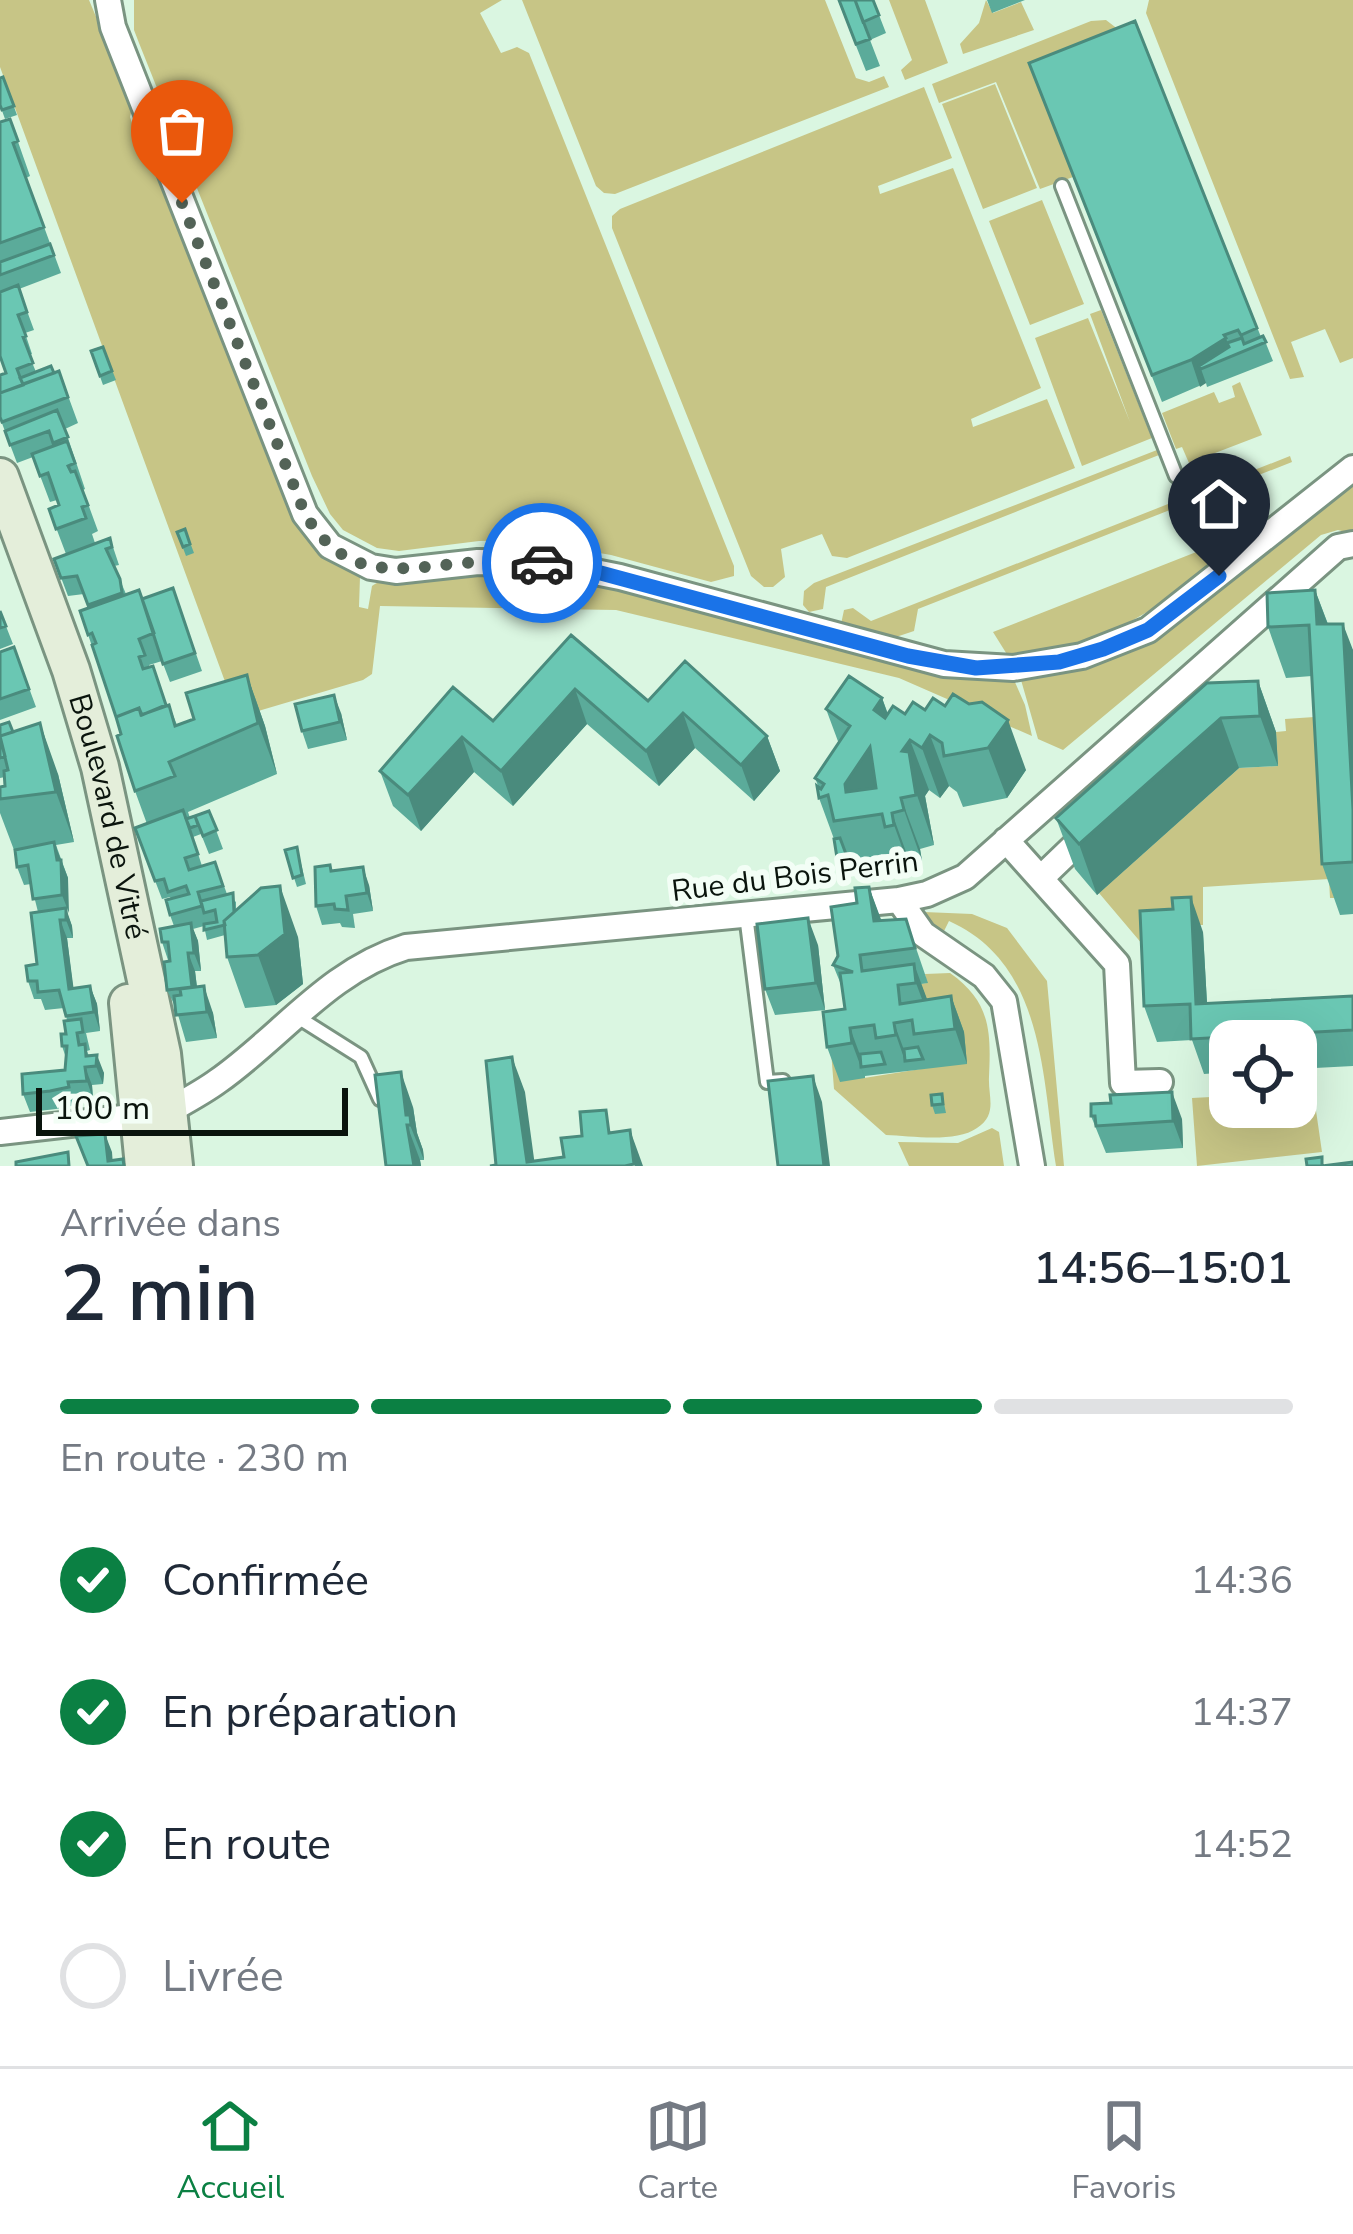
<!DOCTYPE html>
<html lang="fr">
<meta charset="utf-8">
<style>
body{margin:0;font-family:"Nunito Sans",sans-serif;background:#f6f6f7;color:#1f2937;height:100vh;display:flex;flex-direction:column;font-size:45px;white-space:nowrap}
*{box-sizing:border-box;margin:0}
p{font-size:39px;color:#747a83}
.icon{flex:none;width:66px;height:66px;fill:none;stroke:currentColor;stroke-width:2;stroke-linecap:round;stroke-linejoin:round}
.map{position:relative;height:1166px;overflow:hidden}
.details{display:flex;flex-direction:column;background:#fff;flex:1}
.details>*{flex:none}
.fabs{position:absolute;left:1209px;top:1020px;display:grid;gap:24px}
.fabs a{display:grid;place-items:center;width:108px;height:108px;border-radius:24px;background:#fff;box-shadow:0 12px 48px #0002;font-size:60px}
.scale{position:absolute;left:36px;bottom:30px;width:312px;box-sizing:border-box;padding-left:12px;border:6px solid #0a140d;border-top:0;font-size:33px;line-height:42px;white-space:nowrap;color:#0a140d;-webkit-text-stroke:9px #f3fef6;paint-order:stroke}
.pin{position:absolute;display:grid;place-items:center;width:102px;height:102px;color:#fff;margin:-123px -51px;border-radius:50% 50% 50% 0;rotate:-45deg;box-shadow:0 0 12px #0007}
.pin .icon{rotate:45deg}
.courier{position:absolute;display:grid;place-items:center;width:120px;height:120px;margin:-60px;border:9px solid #1a73e8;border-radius:50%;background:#fff;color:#222;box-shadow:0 3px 15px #0007}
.headline em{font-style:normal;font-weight:600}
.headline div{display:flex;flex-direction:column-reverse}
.headline{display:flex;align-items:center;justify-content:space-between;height:204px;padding:0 60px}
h1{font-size:78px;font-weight:600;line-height:90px}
.bar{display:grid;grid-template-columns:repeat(4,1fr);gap:18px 12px;align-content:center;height:144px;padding:0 60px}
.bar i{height:15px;border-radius:9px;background:#e0e1e3}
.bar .on{background:#0b8043}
.bar p{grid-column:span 4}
ol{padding:0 60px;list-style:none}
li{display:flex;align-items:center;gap:36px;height:132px}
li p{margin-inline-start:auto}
li .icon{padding:12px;border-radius:50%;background:#0b8043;color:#fff;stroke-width:4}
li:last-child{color:#747a83}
li i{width:66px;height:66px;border:6px solid #e0e1e3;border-radius:50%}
.dock{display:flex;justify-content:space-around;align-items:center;height:168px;border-top:3px solid #e0e1e3;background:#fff;font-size:33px;color:#747a83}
.dock a{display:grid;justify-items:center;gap:6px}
.dock .on{color:#0b8043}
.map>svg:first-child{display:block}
.green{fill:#c7c586}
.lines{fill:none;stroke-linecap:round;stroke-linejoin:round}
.lane-casing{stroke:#7a9481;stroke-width:18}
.street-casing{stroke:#7a9481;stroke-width:30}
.secondary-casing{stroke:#7a9481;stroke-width:42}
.lane{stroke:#fff;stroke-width:12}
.street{stroke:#fff;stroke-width:24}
.secondary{stroke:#e4eeda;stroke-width:36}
.wall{fill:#5bab9a}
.shaded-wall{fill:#4a8b7d}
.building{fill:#6ac7b3;stroke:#4a8b7d;stroke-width:3;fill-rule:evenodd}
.done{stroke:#536357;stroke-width:12;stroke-dasharray:0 21.6}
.route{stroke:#1a73e8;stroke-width:15}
.labels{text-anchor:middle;stroke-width:12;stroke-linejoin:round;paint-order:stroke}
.street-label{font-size:30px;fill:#0a140d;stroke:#f3fef6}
</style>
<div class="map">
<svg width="1353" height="1166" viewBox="0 0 1353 1166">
<rect width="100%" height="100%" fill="#daf6e1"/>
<path class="green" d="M0 0H89L133 105 130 117 135 132 145 137 294 515 315 547 360 577 359 607 368 609 372 586C384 577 401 583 416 581 461 574 507 569 552 575 709 596 856 676 1014 680L1025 705 1032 736 899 678 616 610 380 606 372 674 363 680 238 717 0 67Z
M134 0H502L480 13 501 53 517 47 529 53 734 566V576L711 582 611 555 524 540 479 541 399 551 377 548 343 530 330 514 312 476 139 43 134 30Z
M522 0H825L856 78 869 82 884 76 889 87 615 194 604 193 596 186Z
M889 0H925L948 63 905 80 901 70 912 60Z
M986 0 993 13 1021 2 1034 30 963 54 960 44 979 23Z
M1149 0H1353V358L1340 363 1325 329 1291 342 1304 377 1290 379 1146 13Z
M1106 20 1119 30 1203 194 1097 237 1073 177 1040 189 996 82 939 103 932 84 1091 21Z
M995 84 1037 188 983 209 942 104Z
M924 87 952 158 878 186 880 194 953 168 1041 388 971 419 973 427 1047 399 1075 468 847 558 832 556 822 534 781 549 785 577 773 587H764L751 576 612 228V216L620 209Z
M1042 200 1084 304 1030 325 989 221Z
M1101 310 1152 438 1082 466 1035 338 1088 318 1130 422 1090 314Z
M1240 382 1262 435 1189 463 1182 447 1176 449 1162 413 1214 392 1219 403 1235 397 1232 386Z
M1157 450 1159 455 826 587 823 609 809 612 803 605 804 591 814 583Z
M1290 456 1292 462 918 609 914 631 893 638 841 624 844 610 853 608 871 621Z
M1353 480V534L1338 530 1321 535 1063 750 1038 739 1021 680 1098 663 1150 642 1190 615Z
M1261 507 1268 511 1267 520C1184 589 1122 648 1008 656L993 632 1242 534 1254 510Z
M1329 716 1339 898H1330L1329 879 1203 887V925H1169L1143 945 1099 893 1239 768 1278 766 1276 732 1286 731 1285 719Z
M924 912 972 914 1007 928 1047 981 1064 1166H1056C1042 1077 1045 964 949 921L942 935 918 915Z
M950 973C991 1002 991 1032 989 1077 988 1097 998 1114 977 1128 956 1143 912 1136 886 1135L834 1089 831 1051 864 1078 927 1068 912 1040 910 985 927 983 925 974Z
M1313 1090 1322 1152 1197 1166 1192 1098 1230 1096V1107H1296V1091Z
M992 1128 999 1132 1004 1166H909L898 1142 958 1143Z"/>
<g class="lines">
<defs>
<path id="lane" d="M1062 186 1176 476
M746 915 767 1082 783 1081
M296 1016 361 1057 380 1099"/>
<path id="street" d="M108 0 113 27 305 514 330 546 371 567 396 571 478 562 550 563 620 577 944 664 1013 668 1082 656 1148 630 1353 468
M1006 840 1117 964 1123 1083 1160 1082
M1041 878 1091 830
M899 900 923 934 984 976 1004 1001 1032 1166
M170 1110C186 1101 203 1092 218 1081 282 1036 328 971 406 947L899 900 927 894 965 877 1338 547 1353 544
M0 1132 140 1116"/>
<g id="secondary">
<path id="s1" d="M0 477 71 670 100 767 162 1054 174 1166"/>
<path d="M128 1003 144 1166"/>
</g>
</defs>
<use href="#lane" class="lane-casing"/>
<use href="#street" class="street-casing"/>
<use href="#secondary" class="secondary-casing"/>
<use href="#lane" class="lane"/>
<use href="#street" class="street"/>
<use href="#secondary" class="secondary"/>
</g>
<path class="wall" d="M838 0 879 15 886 33 870 40 880 66 866 71Z
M987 0H1025L992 13Z
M1135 21 1261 337 1263 336 1273 361 1207 387 1206 383 1162 402 1039 90Z
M3 77 17 115 5 119 0 105Z
M10 119 30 176 26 178 61 273 19 289 34 330 25 333 32 354 29 355 36 372 54 373 59 371 78 423 65 429 85 489 83 490 98 531 92 534 95 543 110 538 119 565 114 566 126 594 142 599 173 588 202 671 170 682 162 661 149 665 167 706 169 705 177 725 194 719 247 675 265 726 277 774 188 812 190 818 209 811 223 849 209 854 201 834 193 837 190 829 202 866 215 862 227 894 236 902V910L298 937 303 984 276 1005 245 1008 227 957 225 935 207 940 204 926 193 929 198 941 201 971H195L197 987 213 1013 217 1038 186 1042 176 1008 167 990 170 960H168L162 942 174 926 170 915 171 899 170 897 162 899 135 828 147 824 135 791 116 717 80 611 89 608 84 594 68 596 54 559 66 554 49 509 59 505 57 500 50 502 33 457 17 463 0 418 6 373 0 356V122Z
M103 347 116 380 103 385 91 351Z
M185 529 194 553 186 556 177 532Z
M1315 590 1328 624 1353 650V914L1340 915 1322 864 1312 676 1286 678 1268 627Z
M0 611 13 644 0 649Z
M571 635 648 701 767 736 780 771 754 801 695 748 659 786 587 724 513 806 474 772 421 831 393 806 380 771 493 721Z
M14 647 36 707 0 720V652Z
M1258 681 1276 732 1278 766 1239 768 1097 895 1075 869 1056 818Z
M882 698 888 714H905L913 702 1026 770 1007 798 963 807 957 792 949 786 940 798 929 790 925 796 934 845 920 849 922 861 910 863 912 875 904 877 899 865 842 873 834 839 819 798V788L815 778 839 744 826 709Z
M341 713 347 740 308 749 302 731Z
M0 725 13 732 58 774 74 842 56 845 68 878 67 913 72 926 73 938H67L73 988 90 986 97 1004 100 1031 86 1033 90 1050 87 1051 89 1056 104 1073 103 1084 92 1085 93 1099 75 1100 76 1105 56 1109 30 1112 23 1094 65 1070 66 1058 62 1046 67 1020 64 1008 45 1010 41 999H34L28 981 37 964 38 912 31 884 24 885 17 867 15 850H14L0 813V787L5 786V777L0 778Z
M297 847 306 884 297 887 285 850Z
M330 865 332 870 369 885 373 911 353 914 355 928 342 927 340 923 322 925 316 906Z
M869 887 881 921 906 919 928 983 921 984 927 1000 951 996 964 1032 967 1064 865 1076V1078L840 1082 827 1047 845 1009 842 987 833 965 857 903Z
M1203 932 1207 1003 1353 996V1066L1296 1069V1041H1230V1072L1204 1074 1192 1040 1157 1042 1144 1006Z
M818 945 825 1010 775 1015 765 989Z
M942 1094 946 1113 935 1114 932 1105Z
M413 1107 417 1133 423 1150 424 1160H420L421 1166H386Z
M1091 1116 1182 1119 1183 1148 1106 1153Z"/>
<path class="shaded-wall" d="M1226 338 1232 356 1201 369 1206 383 1200 387 1191 360Z
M1315 590 1334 641 1317 624Z
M1343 624 1353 650V810Z
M247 675 265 726 277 774 258 723Z
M1258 681 1276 732 1278 766 1260 716Z
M575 689 587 724 513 806 501 771Z
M334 695 341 713 347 740 340 722Z
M882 698 900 749 874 710Z
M683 713 695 748 659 786 646 751Z
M1221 718 1239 768 1097 895 1079 844Z
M1008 720 1026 770 1007 798 988 748Z
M40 723 58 774 74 842 56 792Z
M930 735 949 786 940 798 922 748Z
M767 736 780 771 754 801 741 765Z
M462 737 474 772 421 831 408 795Z
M910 740 929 790 925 796 934 845 902 751Z
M870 747 889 798 846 792 845 784Z
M901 798 920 849 922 861 904 810Z
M892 813 910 863 912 875 894 825Z
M54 842 68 878 69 913 62 895Z
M363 867 369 885 373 911 367 893Z
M280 886 298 937 303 984 276 1005 258 955Z
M869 887 882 922 874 921Z
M1191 897 1203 932 1209 1039 1196 1004Z
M66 908 72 926 73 938 66 920Z
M808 918 818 945 825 1010 816 983Z
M60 920 67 938 76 1007 69 989Z
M191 923 198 941 201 971 194 953Z
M188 953 195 971 199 1005 192 987Z
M914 964 927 999 929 1018 916 983Z
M90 986 97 1004 100 1031 94 1012Z
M204 986 213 1013 217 1038 207 1012Z
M951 996 964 1032 967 1064 955 1029Z
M894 1023 907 1058 905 1061 896 1035Z
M850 1028 863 1063 861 1067 865 1078 852 1043Z
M97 1055 104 1073 103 1084 96 1066Z
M512 1057 525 1092 535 1166 527 1162Z
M85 1067 92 1085 93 1099 87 1081Z
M401 1072 413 1107 417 1133 423 1150 424 1160 406 1115Z
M813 1076 822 1102 830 1166H824Z
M1172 1092 1182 1119 1183 1148 1173 1121Z
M407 1125 420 1160 421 1166H414Z
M630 1130 643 1166H635L634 1164Z
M105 1134 112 1152 113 1166 108 1161Z"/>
<path class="building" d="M839 0H855L870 39 856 44Z
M855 0H873L879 15 863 22Z
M1135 21 1257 328 1241 335 1238 330 1224 335 1226 338 1191 360 1152 375 1029 63Z
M3 77 14 106 2 110 0 105V78Z
M10 119 18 141 13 143 44 227 0 243V122Z
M50 244 54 255 0 275V262Z
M18 285 27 312 18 315 26 336 23 337 33 363 17 369 23 385 0 393V375L6 373 0 356V292Z
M1263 336 1266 342 1201 369 1199 366 1229 347 1227 343 1242 338 1244 344Z
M103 347 112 371 100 376 91 351Z
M51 366 54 373 23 384 20 378Z
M59 371 68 397 2 422 0 417V393Z
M57 410 68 437 53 443 49 431 10 445 5 431Z
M67 441 75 463 68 466 71 472 75 471 88 505 82 507 86 518 56 529 49 509 59 505 48 473 40 476 32 454Z
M185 529 190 544 183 547 177 532Z
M110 538 112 547 106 549 120 579 122 593 88 605 77 576 61 578 54 559Z
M173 588 195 653 163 664 142 599Z
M139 590 154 633 139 639 145 655 139 657 143 669 153 666 166 705 142 715 139 708 116 717 92 645 96 643 92 633 88 635 80 611Z
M1315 590 1317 624H1343L1353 810V862L1322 864 1309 625 1268 627 1267 593Z
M0 611 6 626 0 628Z
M571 635 648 701 685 661 767 736 741 765 683 713 646 751 575 689 501 771 462 737 408 795 380 771 453 687 493 721Z
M14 647 29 689 0 699V652Z
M247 675 258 723 169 762 175 776 135 791 117 736 121 734 116 717 139 708 141 715 169 705 175 726 194 719 186 693Z
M849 676 882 698 874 710 885 718 893 706 905 714 913 702 925 710 933 698 945 706 953 694 969 704 982 702 1008 720 988 748 944 756 942 743 930 735 922 748 910 740 902 751 909 752 916 795 901 798 904 810 892 813 894 825 885 827 882 814 834 821 828 795 819 798 817 786 821 789 824 784 815 778 850 726 826 709ZM870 747 876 788 846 792 845 784Z
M1258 681 1260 716 1221 718 1079 844 1056 818 1207 683Z
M334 695 340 722 302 731 295 704Z
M9 722 13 732 0 736 5 756 0 758V725Z
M40 723 56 792 0 799V787L5 786 4 771 8 770 0 736Z
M183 810 198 854 185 858 189 870 215 862 223 886 198 892 202 906 170 915 166 900 189 894 186 886 168 892 164 879 155 881 135 828Z
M209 811 217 830 203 836 195 816Z
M195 816 198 825 190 828 186 819Z
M840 838 849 862 838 864 834 839Z
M54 842 57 860H61L62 895 33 899 28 865 17 867 15 850Z
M297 847 302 875 293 878 285 850Z
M330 865 331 871 363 867 367 893 346 896 348 910 335 909 334 904 316 906 315 867Z
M280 886 285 934 258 955 227 957 224 921 261 888Z
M869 887 874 921 906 919 915 948 860 955 862 971 914 964 916 983 898 985 900 1004 951 996 955 1029 914 1034 912 1020 894 1023 896 1035 876 1038 874 1025 850 1028 852 1043 827 1047 823 1012 845 1009 840 973 853 972 833 965 838 956 831 907 857 903 855 888Z
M233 893 234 912 224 921 225 925 204 930V924L217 922 215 910 204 913 201 901Z
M1191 897 1196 1004 1353 996V1030L1191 1039 1190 1004 1144 1006 1140 911 1173 909 1172 898Z
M66 908V920H60L69 989 90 986 94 1012 66 1016 59 990 38 992 37 981H28L26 966 37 964 31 913Z
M808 918 816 983 765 989 757 924Z
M191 923 194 953H188L192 987 167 990 164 962 170 961 168 942H162L160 929Z
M204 986 207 1012 176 1015 174 996 181 995 180 989Z
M81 1019 83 1032 77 1033 79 1045 85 1044 86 1056 97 1055 96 1066 85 1067 87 1081 68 1082 69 1087 50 1091 23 1094 22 1074 65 1070 67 1046H62L61 1034H66L64 1021Z
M918 1047 923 1059 905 1061 904 1049Z
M881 1052 885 1064 861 1067 860 1054Z
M512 1057 527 1162 564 1157 561 1138 582 1136 580 1112 606 1110 609 1133 630 1130 634 1164 625 1166H490L496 1165 486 1061Z
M401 1072 406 1115H410L411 1125H407L414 1166H386L375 1075Z
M813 1076 824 1166H778L768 1081Z
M1172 1092 1173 1121 1096 1126 1095 1116H1091V1104L1111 1103 1110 1095Z
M942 1094 943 1104 932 1105 931 1095Z
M105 1134 108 1161 123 1159 124 1166H88L76 1136Z
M68 1152 69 1166H16V1162Z
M1322 1157V1166L1353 1162V1166H1307L1306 1159Z"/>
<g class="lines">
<path class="done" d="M182 203 305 514C347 583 396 569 465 563 491 560 516 561 542 563"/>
<path class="route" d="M542 563 597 572 908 656 976 668 1059 662 1103 649 1148 630 1219 576"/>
</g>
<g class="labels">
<g class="street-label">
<text dy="10" stroke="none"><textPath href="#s1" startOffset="357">Boulevard de Vitré</textPath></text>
<text transform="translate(795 876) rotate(-7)" y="10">Rue du Bois Perrin</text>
</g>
</g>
</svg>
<div class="fabs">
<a><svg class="icon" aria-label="locate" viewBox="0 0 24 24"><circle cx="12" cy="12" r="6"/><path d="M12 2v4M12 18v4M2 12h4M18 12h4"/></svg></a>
</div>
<div class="scale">100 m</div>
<div class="pin" style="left:182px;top:203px;background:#ea580c"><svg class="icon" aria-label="bag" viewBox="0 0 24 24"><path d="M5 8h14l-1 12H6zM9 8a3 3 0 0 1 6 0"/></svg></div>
<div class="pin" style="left:1219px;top:576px;background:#1f2937"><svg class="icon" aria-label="home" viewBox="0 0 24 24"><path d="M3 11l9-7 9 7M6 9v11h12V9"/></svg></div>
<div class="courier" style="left:542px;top:563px"><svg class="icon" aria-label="car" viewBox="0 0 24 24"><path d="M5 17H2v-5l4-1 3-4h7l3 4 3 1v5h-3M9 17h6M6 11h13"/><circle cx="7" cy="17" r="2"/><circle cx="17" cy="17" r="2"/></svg></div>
</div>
<section class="details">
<div class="headline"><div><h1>2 min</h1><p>Arrivée dans</p></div><em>14:56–15:01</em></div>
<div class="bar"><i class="on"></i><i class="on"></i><i class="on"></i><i></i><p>En route · 230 m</p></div>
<ol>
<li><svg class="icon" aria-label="check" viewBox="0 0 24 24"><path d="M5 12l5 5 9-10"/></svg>Confirmée<p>14:36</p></li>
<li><svg class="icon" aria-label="check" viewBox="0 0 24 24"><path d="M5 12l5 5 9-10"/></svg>En préparation<p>14:37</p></li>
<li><svg class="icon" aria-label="check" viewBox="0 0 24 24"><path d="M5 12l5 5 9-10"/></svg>En route<p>14:52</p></li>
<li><i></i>Livrée</li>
</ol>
</section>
<nav class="dock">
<a class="on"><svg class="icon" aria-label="home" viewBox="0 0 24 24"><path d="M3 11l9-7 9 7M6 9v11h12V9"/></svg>Accueil</a>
<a><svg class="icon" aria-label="map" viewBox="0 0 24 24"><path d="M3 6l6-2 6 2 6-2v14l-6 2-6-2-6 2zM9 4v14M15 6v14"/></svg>Carte</a>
<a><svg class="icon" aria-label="saved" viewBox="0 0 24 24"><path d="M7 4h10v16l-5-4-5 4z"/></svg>Favoris</a>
</nav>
